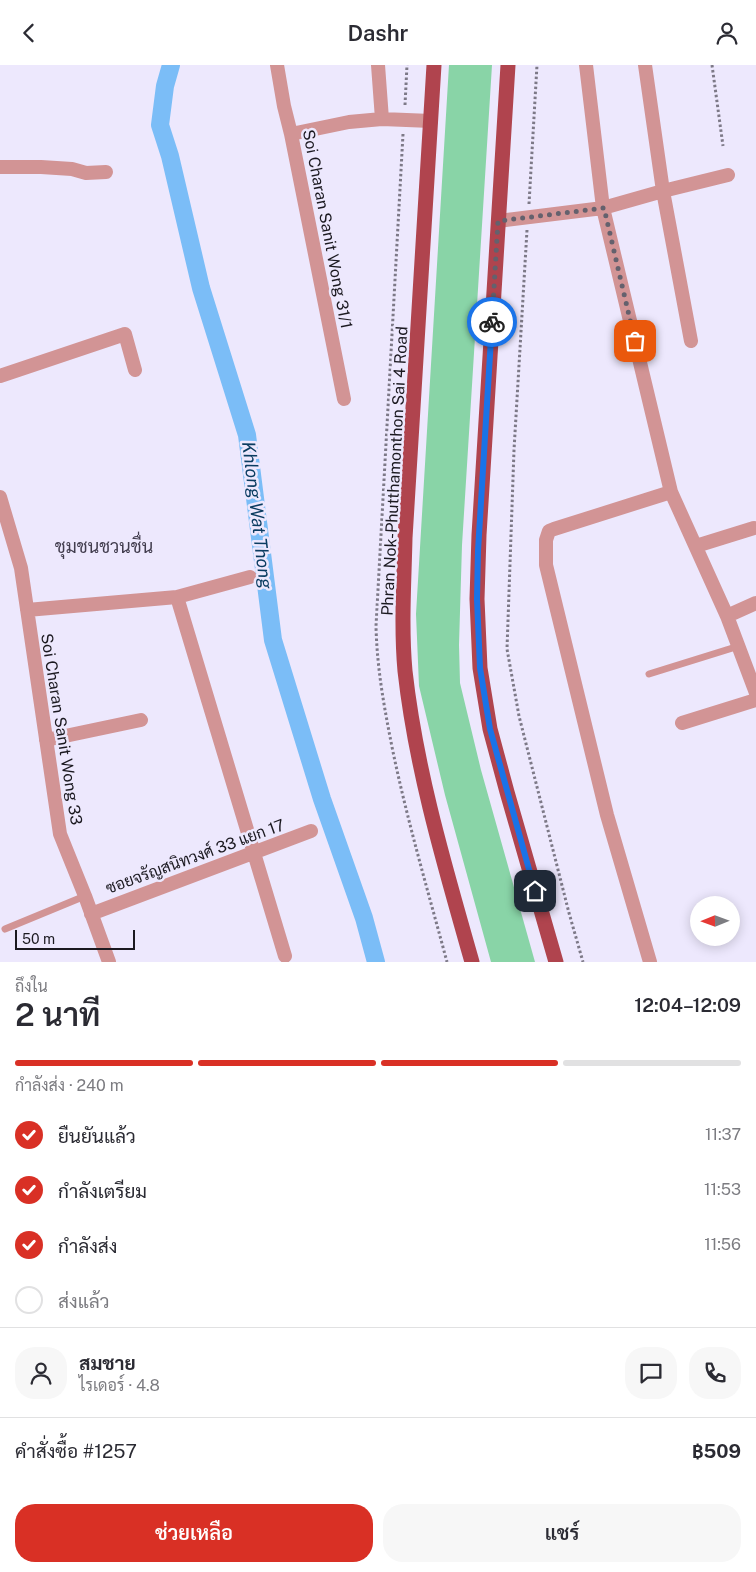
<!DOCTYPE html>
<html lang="th">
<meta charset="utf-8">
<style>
body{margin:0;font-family:"Public Sans",Sarabun,sans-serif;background:#f7f7f7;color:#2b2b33;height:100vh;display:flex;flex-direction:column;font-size:19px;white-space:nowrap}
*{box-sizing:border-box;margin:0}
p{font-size:16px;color:#7c7c81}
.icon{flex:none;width:28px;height:28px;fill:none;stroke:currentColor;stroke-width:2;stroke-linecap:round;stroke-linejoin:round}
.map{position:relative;height:897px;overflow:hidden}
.details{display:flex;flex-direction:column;background:#fff;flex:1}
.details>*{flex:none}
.needle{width:32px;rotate:269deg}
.tools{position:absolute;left:690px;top:831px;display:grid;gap:10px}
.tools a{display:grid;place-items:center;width:50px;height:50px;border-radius:50%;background:#fff;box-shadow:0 2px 12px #0003;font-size:25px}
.scale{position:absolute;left:15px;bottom:12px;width:120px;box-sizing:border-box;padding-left:5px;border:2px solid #1b1920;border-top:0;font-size:14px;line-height:18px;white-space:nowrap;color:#1b1920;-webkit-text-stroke:4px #ede8fd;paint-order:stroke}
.pin{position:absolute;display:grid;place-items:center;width:42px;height:42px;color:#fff;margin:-21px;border-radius:10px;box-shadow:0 2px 8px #0006}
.courier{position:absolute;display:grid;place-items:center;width:50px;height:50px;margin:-25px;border:4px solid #1a73e8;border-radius:50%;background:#fff;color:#222;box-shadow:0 1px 6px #0007}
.summary em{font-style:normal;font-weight:600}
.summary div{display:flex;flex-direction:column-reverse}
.summary{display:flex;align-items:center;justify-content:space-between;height:85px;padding:0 15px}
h1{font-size:32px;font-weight:600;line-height:38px}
.bar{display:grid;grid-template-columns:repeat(4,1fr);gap:8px 5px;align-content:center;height:60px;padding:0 15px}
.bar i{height:6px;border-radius:4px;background:#e1e1e2}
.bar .current{background:#d93025}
.bar p{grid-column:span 4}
.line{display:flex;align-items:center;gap:12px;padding:0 15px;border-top:1px solid #e1e1e2}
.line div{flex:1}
.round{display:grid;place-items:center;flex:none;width:52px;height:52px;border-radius:20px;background:#f7f7f7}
ol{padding:0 15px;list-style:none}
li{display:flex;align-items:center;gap:15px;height:55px}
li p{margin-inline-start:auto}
li .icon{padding:5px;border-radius:50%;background:#d93025;color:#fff;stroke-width:4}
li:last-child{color:#7c7c81}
li i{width:28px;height:28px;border:2px solid #e1e1e2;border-radius:50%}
.cta{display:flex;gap:10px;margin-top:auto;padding:10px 15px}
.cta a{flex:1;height:58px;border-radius:20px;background:#d93025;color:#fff;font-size:20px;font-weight:600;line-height:58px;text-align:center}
.cta a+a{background:#f7f7f7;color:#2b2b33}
header{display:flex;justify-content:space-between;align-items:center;height:65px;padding:0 15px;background:#fff;font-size:22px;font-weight:600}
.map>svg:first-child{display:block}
.green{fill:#89d4a7}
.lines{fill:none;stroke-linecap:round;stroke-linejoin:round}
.canal{stroke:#7bbdf7;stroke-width:18}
.path{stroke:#7d7987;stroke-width:3;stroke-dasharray:2.5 2.5;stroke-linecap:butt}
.service{stroke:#d29495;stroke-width:7}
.minor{stroke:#d29495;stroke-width:14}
.primary{stroke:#b0444e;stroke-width:15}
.done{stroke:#64616d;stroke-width:5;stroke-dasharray:0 9}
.route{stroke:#1a73e8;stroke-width:6}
.labels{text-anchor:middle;stroke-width:5;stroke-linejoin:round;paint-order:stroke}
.street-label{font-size:16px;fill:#1b1920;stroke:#ede8fd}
.water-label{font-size:18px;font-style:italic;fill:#0a3c61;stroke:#ede8fd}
.neighbourhood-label{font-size:18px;fill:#423d4e;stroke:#ede8fd}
</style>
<header><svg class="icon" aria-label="back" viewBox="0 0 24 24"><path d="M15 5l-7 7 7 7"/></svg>Dashr<svg class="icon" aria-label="person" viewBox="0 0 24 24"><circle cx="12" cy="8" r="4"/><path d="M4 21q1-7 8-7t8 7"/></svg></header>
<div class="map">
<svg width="756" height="897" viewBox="0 0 756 897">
<rect width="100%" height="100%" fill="#ede8fd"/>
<path class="green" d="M449 0H492L462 480 459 580 460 618 481 705 535 897H491L445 730 419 621 416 549Z"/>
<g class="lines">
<path class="canal" d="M171 0 165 21 160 60 170 91 201 223 247 370 273 575 322 734 364 853 376 897"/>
<path class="path" d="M712 0 723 81
M405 40 407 0
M403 69 376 561C377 604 384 641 392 682 407 755 428 826 447 897
M529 139 537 0
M527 165 514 385 507 584 519 651 569 848 583 897"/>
<path class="service" d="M649 609 739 581
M5 864 85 831"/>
<path class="minor" d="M277 0 284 41 291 69 344 334
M378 0 382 54
M586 0 603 143 671 427 727 551 756 628
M645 0 663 126 691 276
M291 69 349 57 382 54 431 56
M0 102H41L72 104 86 108 106 107
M498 156 603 143 663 126 728 110
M0 311 125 269 135 305
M0 432 21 503 60 769 85 831 109 897
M696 481 754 463
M177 532 250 512
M27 545 177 532 285 891
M727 551 756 538
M682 658 756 635
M46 675 141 655
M91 849 311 766
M650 897 607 750 546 500V475L549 466 554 464 671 427"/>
<path class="primary" d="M434 0 405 473C404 517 401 562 405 606 416 705 445 802 472 897
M508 0 479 470 477 534 480 603 490 664 507 727 556 897"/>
</g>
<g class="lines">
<path class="done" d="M492 257 498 156 604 143 635 276"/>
<path class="route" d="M492 257 478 486 477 534 480 603 490 664 535 826"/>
</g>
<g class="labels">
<g class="street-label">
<text transform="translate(328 164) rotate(79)" y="6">Soi Charan Sanit Wong 31/1</text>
<text transform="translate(394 406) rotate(-87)" y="6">Phran Nok-Phutthamonthon Sai 4 Road</text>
<text transform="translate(62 664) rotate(81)" y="6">Soi Charan Sanit Wong 33</text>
<text transform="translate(195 791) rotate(-20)" y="6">ซอยจรัญสนิทวงศ์ 33 แยก 17</text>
</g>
<g class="water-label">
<text transform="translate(257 450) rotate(83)" y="6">Khlong Wat Thong</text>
</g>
<g class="neighbourhood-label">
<text x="104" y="488">ชุมชนชวนชื่น</text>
</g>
</g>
</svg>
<div class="tools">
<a><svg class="needle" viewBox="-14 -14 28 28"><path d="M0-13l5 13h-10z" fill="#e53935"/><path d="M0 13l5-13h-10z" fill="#7c7c81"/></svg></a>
</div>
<div class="scale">50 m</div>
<div class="pin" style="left:635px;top:276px;background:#ea580c"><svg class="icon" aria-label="bag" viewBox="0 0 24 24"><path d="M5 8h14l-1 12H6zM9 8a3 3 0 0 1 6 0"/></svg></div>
<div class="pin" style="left:535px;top:826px;background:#1f2937"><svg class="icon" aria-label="home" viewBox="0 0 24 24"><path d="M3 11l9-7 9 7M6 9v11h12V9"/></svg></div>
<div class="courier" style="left:492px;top:257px"><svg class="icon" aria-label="bike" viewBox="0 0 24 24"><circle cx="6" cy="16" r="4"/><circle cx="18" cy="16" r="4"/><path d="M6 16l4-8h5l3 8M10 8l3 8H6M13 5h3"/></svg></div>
</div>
<section class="details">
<div class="summary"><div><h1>2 นาที</h1><p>ถึงใน</p></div><em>12:04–12:09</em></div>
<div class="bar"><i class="current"></i><i class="current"></i><i class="current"></i><i></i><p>กำลังส่ง · 240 m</p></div>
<ol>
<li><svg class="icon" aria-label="check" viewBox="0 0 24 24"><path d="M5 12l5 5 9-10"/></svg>ยืนยันแล้ว<p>11:37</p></li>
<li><svg class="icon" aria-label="check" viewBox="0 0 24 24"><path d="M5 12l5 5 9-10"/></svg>กำลังเตรียม<p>11:53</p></li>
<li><svg class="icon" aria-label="check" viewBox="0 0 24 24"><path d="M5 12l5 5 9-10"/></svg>กำลังส่ง<p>11:56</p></li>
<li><i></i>ส่งแล้ว</li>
</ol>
<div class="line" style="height:90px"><a class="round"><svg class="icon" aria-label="person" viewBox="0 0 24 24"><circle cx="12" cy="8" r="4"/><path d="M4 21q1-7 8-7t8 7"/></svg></a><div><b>สมชาย</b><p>ไรเดอร์ · 4.8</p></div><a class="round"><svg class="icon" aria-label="chat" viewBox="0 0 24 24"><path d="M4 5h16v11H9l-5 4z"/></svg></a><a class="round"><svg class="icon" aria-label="phone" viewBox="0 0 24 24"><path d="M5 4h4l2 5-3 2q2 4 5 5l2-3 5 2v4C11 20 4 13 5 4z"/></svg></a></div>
<div class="line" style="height:65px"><div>คำสั่งซื้อ #1257</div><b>฿509</b></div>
<div class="cta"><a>ช่วยเหลือ</a><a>แชร์</a></div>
</section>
